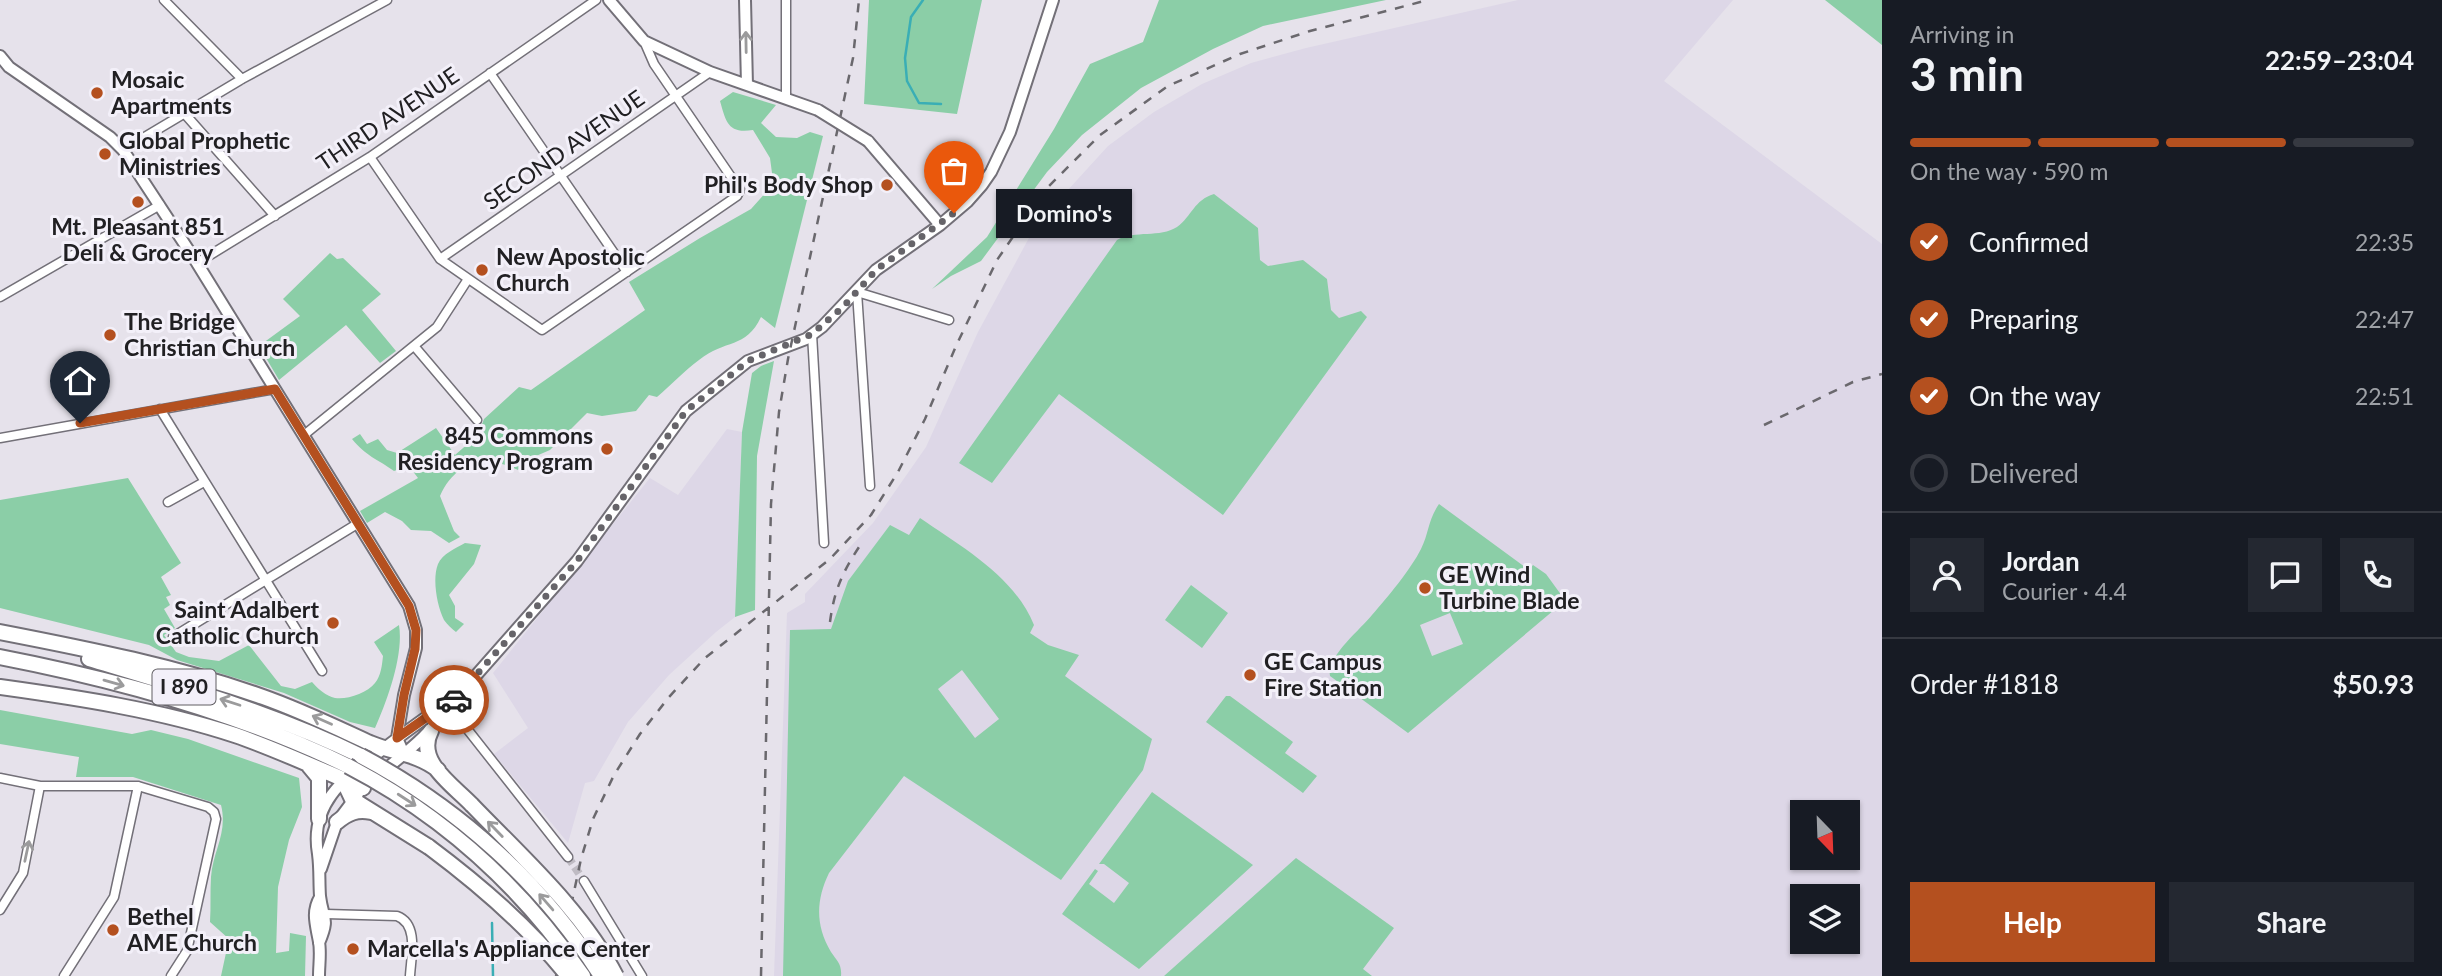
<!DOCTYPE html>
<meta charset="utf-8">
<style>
body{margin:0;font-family:Lato,sans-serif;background:#242831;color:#f1f3f6;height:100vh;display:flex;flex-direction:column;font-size:26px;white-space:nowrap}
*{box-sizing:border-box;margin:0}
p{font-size:23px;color:#9ea1a6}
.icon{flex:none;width:38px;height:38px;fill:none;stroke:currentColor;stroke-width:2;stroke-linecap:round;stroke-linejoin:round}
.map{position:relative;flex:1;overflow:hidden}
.drawer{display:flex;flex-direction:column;background:#171b24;width:560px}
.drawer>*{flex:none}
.needle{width:46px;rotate:157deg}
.tools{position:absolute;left:1790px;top:800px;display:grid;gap:14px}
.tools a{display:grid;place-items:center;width:70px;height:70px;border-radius:0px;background:#171b24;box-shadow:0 2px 5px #0004;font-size:35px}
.pin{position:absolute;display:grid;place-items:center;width:60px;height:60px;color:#fff;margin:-72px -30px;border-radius:50% 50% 50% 0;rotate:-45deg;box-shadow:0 0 7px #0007}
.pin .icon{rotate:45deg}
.courier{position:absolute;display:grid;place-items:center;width:70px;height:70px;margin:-35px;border:5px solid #b4501f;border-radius:50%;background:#fff;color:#222;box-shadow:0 2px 9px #0007}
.bubble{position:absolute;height:49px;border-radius:0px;background:#171b24;box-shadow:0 2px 5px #0004;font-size:23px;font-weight:700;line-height:49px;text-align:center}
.head em{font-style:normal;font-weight:700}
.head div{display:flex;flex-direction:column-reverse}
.head{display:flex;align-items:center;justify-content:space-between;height:119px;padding:0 28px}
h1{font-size:46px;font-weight:700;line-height:52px}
.bar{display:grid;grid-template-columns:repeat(4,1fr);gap:10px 7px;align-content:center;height:84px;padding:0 28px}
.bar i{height:9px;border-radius:5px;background:#363941}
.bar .active{background:#b4501f}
.bar p{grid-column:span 4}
.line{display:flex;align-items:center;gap:18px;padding:0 28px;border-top:2px solid #363941}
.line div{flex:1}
.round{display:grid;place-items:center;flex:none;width:74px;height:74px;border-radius:0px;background:#242831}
ol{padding:0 28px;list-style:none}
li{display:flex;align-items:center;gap:21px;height:77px}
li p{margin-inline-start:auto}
li .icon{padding:7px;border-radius:50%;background:#b4501f;color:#fff;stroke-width:4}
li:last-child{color:#9ea1a6}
li i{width:38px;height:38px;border:4px solid #363941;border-radius:50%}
.cta{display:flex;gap:14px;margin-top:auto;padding:14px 28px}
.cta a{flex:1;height:80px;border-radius:0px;background:#b4501f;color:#fff;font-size:28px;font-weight:700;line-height:80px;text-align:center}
.cta a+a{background:#242831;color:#f1f3f6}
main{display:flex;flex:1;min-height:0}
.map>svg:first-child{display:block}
.built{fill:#ddd7e7;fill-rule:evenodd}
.green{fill:#8bcea7;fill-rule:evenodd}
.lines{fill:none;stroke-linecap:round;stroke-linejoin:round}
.stream{stroke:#3aaeb5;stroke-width:2.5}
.street-tunnel{stroke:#bfbbc3;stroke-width:8;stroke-dasharray:8 4;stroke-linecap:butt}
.street-casing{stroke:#737078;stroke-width:11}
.secondary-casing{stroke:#737078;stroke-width:14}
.highway-casing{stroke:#737078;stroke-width:18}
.street{stroke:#fff;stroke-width:8}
.secondary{stroke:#fff;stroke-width:10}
.highway{stroke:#fff;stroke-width:14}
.rail{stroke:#6a686d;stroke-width:2.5;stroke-dasharray:9 9;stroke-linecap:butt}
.secondary-bridge-casing{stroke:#737078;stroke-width:14;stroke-linecap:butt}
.highway-bridge-casing{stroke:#737078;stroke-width:18;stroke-linecap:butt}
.secondary-bridge{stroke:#fff;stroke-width:10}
.highway-bridge{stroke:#fff;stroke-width:14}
.oneway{stroke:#9b9b9c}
.done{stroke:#666469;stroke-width:7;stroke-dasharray:0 12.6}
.route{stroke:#b4501f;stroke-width:9}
.poi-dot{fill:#b4501f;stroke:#f3f0f9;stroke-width:2.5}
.labels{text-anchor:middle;stroke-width:6;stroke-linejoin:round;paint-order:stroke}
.shield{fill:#f3f0f9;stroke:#605e63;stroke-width:2}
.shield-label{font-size:21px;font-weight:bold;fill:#212023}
.poi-label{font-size:23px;font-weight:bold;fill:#212023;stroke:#f3f0f9;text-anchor:start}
.street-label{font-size:23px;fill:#212023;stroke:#f3f0f9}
</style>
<main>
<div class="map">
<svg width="1882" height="976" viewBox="0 0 1882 976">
<rect width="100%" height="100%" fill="#e6e2eb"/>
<path class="built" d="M1518 0H1733L1664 81 1882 244V976H774L787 613 805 602V594L873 523 926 447 978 332 1036 225 1108 146 1154 112 1202 84 1251 63 1306 48ZM1802 812H1848V858H1802ZM1802 896H1848V942H1802Z
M727 429 742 432 735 617 716 632 669 675 628 722 594 781 585 783 568 843 494 754 528 728 493 673 650 478 678 495Z"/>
<path class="green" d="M869 0H982L957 114 864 104Z
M1159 0H1386L1263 26 1213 49 1141 88 1082 135 1047 172 981 261 951 276 932 289 987 237 1054 129 1090 64 1143 42Z
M1825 0H1882V45Z
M733 92 776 105 761 123 776 137 797 138 810 132 823 136 775 328 761 317C746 349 725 339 699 360 684 371 671 385 657 397L649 395 636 411 602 416 587 413 550 450 529 459 518 470C485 454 456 461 440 496L454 531 460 537 449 543 431 531 411 530 402 521 385 512 367 523 360 511 418 478 409 466 394 471C376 458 367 457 352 439L360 434 367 444 378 439 387 450 397 453 436 428 455 455 478 435 484 419 519 387 531 390 645 310 629 282 700 238 751 209 768 190 772 173 770 158 753 130C728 134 726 122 720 101Z
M1214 194 1258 228 1260 260 1268 266 1303 260 1327 279 1331 310 1339 318 1361 311 1367 317 1223 515 1059 394 992 483 959 463 1117 240C1135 230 1160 238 1177 227 1192 216 1194 200 1214 194Z
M330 253 337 259 343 258 381 294 362 310 396 351 380 363 346 325 279 380 259 346 300 316 283 299Z
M774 361 757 456 755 610 735 617 742 432 752 373 761 366Z
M128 478 181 563 161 577 171 595 166 597 170 605 164 609 175 628 164 635 176 652 189 657 219 661 249 645 281 686 295 689 312 682C317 688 326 696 335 698 347 700 367 693 375 683 381 676 382 665 383 656L374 642 399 625C404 655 387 701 375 728L350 722 284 693 177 660 149 645 0 608V500Z
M1439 504 1529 570 1533 565 1546 574 1562 596 1560 605 1408 733 1330 676C1326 657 1360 630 1372 615 1387 598 1411 569 1421 549 1429 533 1428 520 1439 504ZM1450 613 1463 644 1432 656 1420 625Z
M920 518C962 547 1014 576 1034 625L1030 633 1048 645 1079 655 1065 676 1152 739 1143 770 1061 880 904 776 829 873C816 900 815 925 831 952 837 961 842 964 841 976H783L790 630 831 629 848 581 890 525 909 535ZM962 670 999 719 975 738 938 689Z
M465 543 481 545 474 564 449 595 455 606V618L464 624 456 632C452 629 447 624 444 620 437 606 432 579 438 564 442 554 456 548 465 543Z
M1191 585 1228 613 1202 648 1165 620Z
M1226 696H1230L1293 742 1285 753 1317 776 1303 793 1206 722Z
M0 710 132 734 151 730 188 739 299 778 302 807 289 840 278 887 276 953 289 951 290 933 306 936 305 976H221L229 939 210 922C211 907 210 892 211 877 213 850 228 833 221 805L133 777H76L79 757 0 744Z
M1152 792 1253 865 1139 969 1062 914 1095 869 1098 871 1089 884 1114 903 1129 883 1104 864H1099Z
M1296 858 1394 928 1363 969 1372 976H1164Z"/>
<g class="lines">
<path class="stream" d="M923 0 911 17 905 58 907 81 919 103 941 104
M492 923 493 976"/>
<path class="street-tunnel" d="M568 857 584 881"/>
<defs>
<path id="street" d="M164 0 242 79
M786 0V97
M490 73 627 272
M184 113 275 216
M123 150 242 79 387 0
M370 157 440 259 542 330 737 196 740 190 654 64 644 41
M440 259 710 72
M197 263 370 157 596 0
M0 297 160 205
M812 334 824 543
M415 347 477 420
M160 409 322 671
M304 435 437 327 468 279
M0 438 275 389
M870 486 857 292 949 320
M168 502 204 482
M173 637 357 524
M449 706 568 857
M0 778 40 786H138L208 807 214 812 216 819 187 951 171 976
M584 881 642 976
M0 910 23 873 40 786
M326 914 397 916C419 924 411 957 410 976
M64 976 114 897 138 786"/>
<path id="secondary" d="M609 0 644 41 710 72 818 110
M745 0 747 85
M0 56 9 67 110 137 123 150 197 263 409 606 416 630V648L404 695 397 738 404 754
M868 141 940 225
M380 774C405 753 431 734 449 706L577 561 686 411 748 361 806 339 822 327 876 270 940 225 967 202 982 185 991 172 1010 132 1053 0
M321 869 337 822 358 794
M319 943C330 917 323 920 320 896 319 882 320 869 318 854 309 802 346 777 382 750 399 737 416 724 434 712L449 706
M319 976C319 965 321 952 319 942 316 925 311 912 320 897"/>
<path id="highway" d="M0 632C88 649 178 667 263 697 300 710 335 727 370 743 394 753 418 754 438 770
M0 657C119 680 239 713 348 766
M89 659C182 687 274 713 361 756
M0 687C79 698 159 710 235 735 279 750 321 770 363 788
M431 731C415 761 453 785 472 805
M309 766 319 778V819
M343 780 352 799 429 847
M337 822C348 813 357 809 371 812"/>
</defs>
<use href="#street" class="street-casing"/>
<use href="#secondary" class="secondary-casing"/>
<use href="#highway" class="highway-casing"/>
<use href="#street" class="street"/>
<use href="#secondary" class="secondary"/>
<use href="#highway" class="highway"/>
<path class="rail" d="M1764 425 1853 382 1882 374
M830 622C834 591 842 573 859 547
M556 976 581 859 593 819 614 775 640 734 669 697 705 658 830 559 871 515 898 472 925 419 956 346 997 260 1046 189 1100 135 1168 86 1240 54 1310 31 1428 0
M761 976 771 504 779 412 788 359 853 58 859 0"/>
<defs>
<path id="secondary-bridge" d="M818 110 868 141"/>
<path id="highway-bridge" d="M361 756C459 808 542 883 601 976
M348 766C444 816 522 887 583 976
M472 805C523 858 582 910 616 976
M429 847C480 885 528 926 568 976"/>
</defs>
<use href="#secondary-bridge" class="secondary-bridge-casing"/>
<use href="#highway-bridge" class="highway-bridge-casing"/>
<use href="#secondary-bridge" class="secondary-bridge"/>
<use href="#highway-bridge" class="highway-bridge"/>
</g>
<defs><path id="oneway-shaft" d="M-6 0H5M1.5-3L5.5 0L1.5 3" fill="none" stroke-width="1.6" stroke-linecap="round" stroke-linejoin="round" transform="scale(1.75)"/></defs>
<g class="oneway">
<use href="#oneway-shaft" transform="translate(746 42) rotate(-91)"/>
<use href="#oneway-shaft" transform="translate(114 683) rotate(16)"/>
<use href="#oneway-shaft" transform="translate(230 702) rotate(-162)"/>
<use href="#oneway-shaft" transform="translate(322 720) rotate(-156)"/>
<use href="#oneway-shaft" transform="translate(407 800) rotate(33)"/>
<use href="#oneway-shaft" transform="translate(495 829) rotate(-134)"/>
<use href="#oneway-shaft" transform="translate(27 851) rotate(-78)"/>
<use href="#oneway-shaft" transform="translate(546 902) rotate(-131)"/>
</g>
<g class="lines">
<path class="done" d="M454 700 577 561 686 411 748 361 812 334 843 307 876 270 954 213"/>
<path class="route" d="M80 423 275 389 409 606 416 630 415 649 404 695 397 738 434 712 449 706 454 700"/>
</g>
<g class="poi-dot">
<circle cx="97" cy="93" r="7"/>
<circle cx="105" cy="154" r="7"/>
<circle cx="887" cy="185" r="7"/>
<circle cx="138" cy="202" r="7"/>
<circle cx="482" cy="270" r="7"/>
<circle cx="110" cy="335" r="7"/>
<circle cx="607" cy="449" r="7"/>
<circle cx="1425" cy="588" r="7"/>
<circle cx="333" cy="623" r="7"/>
<circle cx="1250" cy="675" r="7"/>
<circle cx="113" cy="930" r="7"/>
<circle cx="353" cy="949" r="7"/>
</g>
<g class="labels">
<rect class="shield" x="152.5" y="669.5" width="63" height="35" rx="5"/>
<g class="shield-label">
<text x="184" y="694">I 890</text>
</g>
<g class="poi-label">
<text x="111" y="88">Mosaic<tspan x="111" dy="26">Apartments</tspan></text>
<text x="119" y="149">Global Prophetic<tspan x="119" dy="26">Ministries</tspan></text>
<text x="873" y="193" text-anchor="end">Phil's Body Shop</text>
<text x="138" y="235" text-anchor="middle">Mt. Pleasant 851<tspan x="138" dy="26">Deli &amp; Grocery</tspan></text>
<text x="496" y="265">New Apostolic<tspan x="496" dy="26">Church</tspan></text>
<text x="124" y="330">The Bridge<tspan x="124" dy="26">Christian Church</tspan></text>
<text x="593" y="444" text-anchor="end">845 Commons<tspan x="593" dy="26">Residency Program</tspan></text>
<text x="1439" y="583">GE Wind<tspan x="1439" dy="26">Turbine Blade</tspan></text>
<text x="319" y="618" text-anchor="end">Saint Adalbert<tspan x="319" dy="26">Catholic Church</tspan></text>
<text x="1264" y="670">GE Campus<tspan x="1264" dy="26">Fire Station</tspan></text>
<text x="127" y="925">Bethel<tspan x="127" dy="26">AME Church</tspan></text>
<text x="367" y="957">Marcella's Appliance Center</text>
</g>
<g class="street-label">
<text transform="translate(388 119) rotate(-34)" y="8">THIRD AVENUE</text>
<text transform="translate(564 150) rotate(-35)" y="8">SECOND AVENUE</text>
</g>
</g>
</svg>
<div class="tools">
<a><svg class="needle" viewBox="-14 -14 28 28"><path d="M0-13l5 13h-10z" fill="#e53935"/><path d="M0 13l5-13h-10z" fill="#9ea1a6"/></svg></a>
<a><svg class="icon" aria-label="layers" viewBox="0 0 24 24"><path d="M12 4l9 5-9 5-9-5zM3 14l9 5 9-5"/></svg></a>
</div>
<div class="pin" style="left:954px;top:213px;background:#ea580c"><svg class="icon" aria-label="bag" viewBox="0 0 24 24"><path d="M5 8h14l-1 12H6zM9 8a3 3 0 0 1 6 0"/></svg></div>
<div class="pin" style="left:80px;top:423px;background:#1f2937"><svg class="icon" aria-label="home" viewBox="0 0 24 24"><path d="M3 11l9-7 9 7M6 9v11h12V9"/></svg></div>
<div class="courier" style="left:454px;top:700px"><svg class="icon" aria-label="car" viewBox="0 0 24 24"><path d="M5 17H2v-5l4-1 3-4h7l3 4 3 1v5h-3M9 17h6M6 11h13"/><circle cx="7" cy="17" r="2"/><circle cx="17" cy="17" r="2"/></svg></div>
<div class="bubble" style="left:996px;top:189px;width:136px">Domino's</div>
</div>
<section class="drawer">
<div class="head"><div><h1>3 min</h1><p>Arriving in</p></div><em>22:59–23:04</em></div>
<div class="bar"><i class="active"></i><i class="active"></i><i class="active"></i><i></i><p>On the way · 590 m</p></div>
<ol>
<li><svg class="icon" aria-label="check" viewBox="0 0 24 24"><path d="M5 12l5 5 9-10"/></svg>Confirmed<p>22:35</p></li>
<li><svg class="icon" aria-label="check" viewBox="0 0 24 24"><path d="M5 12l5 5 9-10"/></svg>Preparing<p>22:47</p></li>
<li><svg class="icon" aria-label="check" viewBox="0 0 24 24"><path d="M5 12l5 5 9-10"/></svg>On the way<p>22:51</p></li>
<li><i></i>Delivered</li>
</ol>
<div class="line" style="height:126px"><a class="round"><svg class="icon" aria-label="person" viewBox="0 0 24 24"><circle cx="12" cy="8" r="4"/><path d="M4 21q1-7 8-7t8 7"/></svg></a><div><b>Jordan</b><p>Courier · 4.4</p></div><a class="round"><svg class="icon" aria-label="chat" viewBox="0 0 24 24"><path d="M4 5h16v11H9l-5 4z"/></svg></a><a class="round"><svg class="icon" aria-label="phone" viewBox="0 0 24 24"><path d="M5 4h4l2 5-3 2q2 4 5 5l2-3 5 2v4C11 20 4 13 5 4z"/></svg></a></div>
<div class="line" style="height:91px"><div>Order #1818</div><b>$50.93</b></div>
<div class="cta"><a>Help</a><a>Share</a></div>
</section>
</main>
